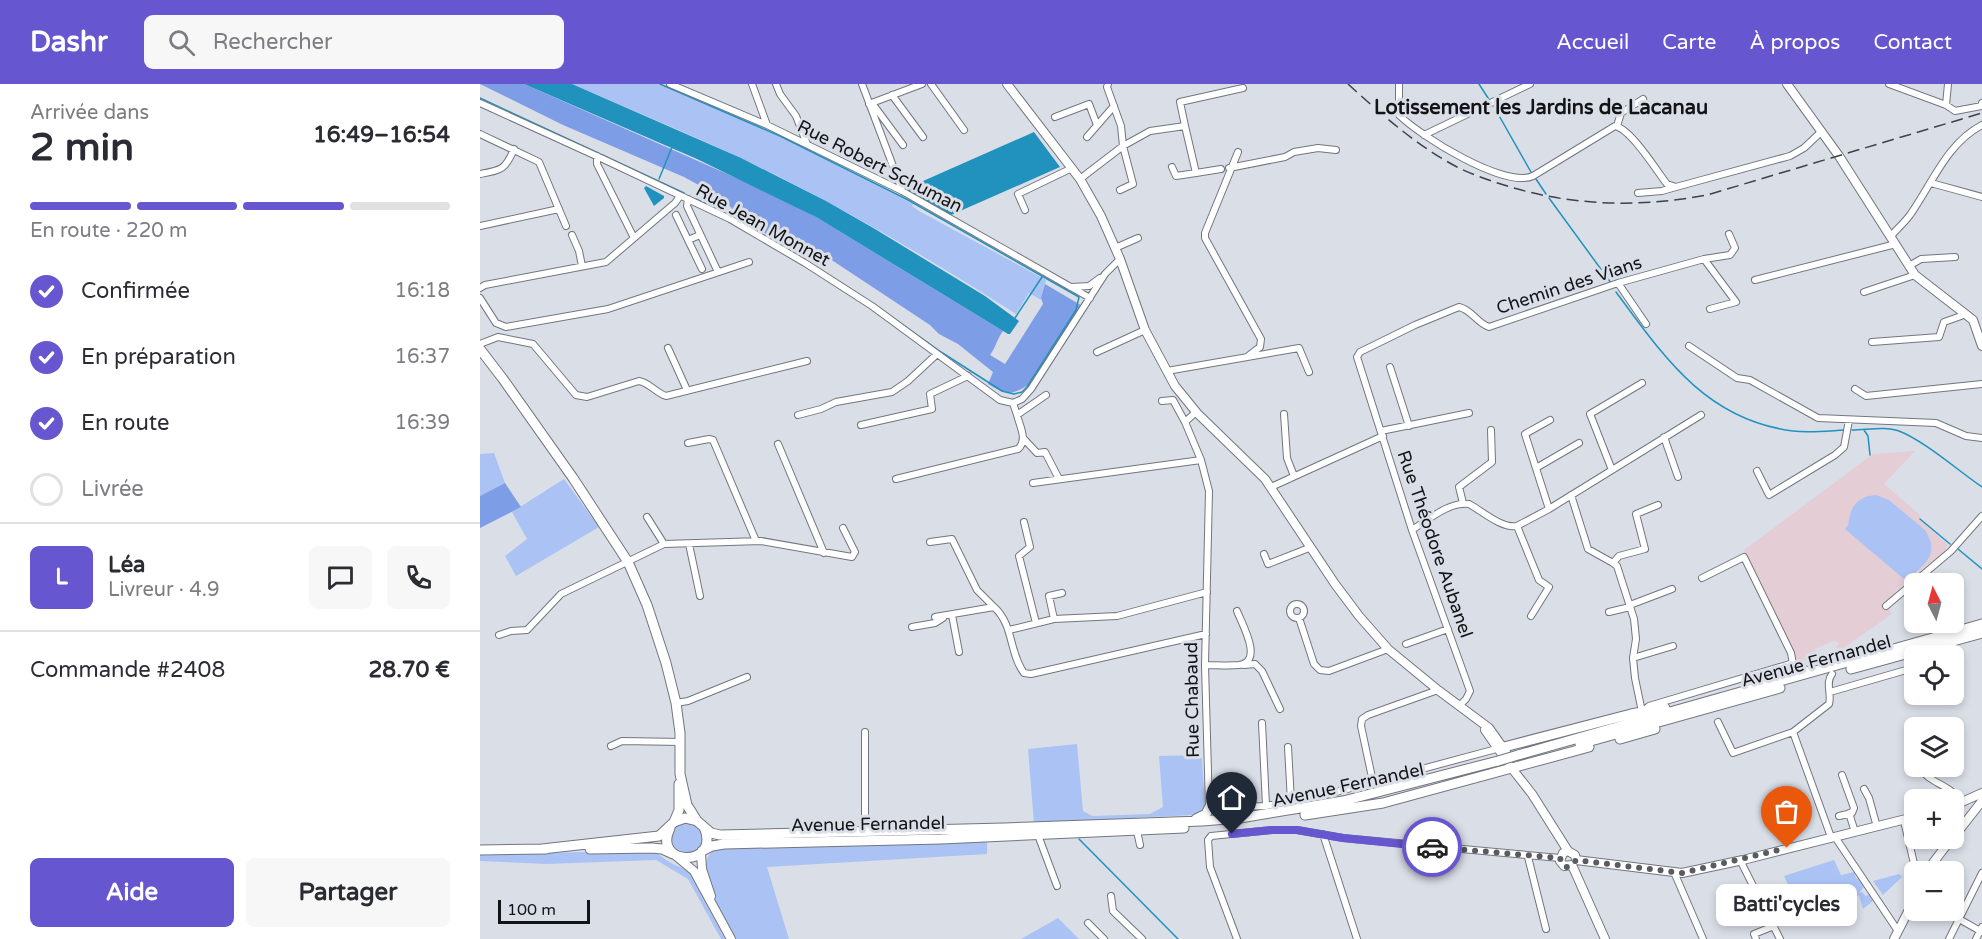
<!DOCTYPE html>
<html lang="fr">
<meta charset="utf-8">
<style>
body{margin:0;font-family:"Varela Round",sans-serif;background:#f7f7f7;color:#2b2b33;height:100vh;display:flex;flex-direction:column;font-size:22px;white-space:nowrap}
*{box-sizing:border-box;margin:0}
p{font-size:20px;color:#7c7c81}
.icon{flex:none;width:33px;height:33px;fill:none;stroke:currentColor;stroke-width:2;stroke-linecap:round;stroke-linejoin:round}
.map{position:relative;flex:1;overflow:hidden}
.side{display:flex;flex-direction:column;background:#fff;width:480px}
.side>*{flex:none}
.needle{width:39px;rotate:354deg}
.tools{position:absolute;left:1424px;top:489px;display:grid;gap:12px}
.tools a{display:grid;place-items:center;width:60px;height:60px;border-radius:9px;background:#fff;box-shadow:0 3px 9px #0003;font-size:30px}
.scale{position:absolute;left:18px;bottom:15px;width:92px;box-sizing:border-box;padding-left:6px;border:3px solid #131417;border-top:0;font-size:16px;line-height:21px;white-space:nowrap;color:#131417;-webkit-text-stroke:4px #dadee7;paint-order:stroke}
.pin{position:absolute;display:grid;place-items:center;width:51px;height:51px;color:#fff;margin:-62px -26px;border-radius:50% 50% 50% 0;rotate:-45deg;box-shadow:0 0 6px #0007}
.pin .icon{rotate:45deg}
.courier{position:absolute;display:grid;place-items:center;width:60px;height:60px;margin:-30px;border:4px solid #6656cf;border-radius:50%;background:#fff;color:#222;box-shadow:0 2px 8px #0007}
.bubble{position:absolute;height:42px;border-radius:9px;background:#fff;box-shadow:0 3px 9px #0003;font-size:20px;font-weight:700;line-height:42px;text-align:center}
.head em{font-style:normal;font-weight:700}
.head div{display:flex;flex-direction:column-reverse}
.head{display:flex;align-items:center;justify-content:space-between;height:102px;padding:0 30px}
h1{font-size:39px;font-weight:700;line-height:45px}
.bar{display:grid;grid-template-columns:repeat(4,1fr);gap:9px 6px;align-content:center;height:72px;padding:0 30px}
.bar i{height:8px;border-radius:4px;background:#e1e1e2}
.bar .active{background:#6656cf}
.bar p{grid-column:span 4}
.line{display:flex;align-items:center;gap:15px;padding:0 30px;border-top:2px solid #e1e1e2}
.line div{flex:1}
.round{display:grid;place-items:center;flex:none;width:63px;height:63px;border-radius:9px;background:#f7f7f7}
ol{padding:0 30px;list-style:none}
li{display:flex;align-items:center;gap:18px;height:66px}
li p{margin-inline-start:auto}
li .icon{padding:6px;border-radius:50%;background:#6656cf;color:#fff;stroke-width:4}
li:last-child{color:#7c7c81}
li i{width:33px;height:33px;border:3px solid #e1e1e2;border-radius:50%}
.cta{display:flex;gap:12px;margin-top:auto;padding:12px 30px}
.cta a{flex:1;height:69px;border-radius:9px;background:#6656cf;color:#fff;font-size:24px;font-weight:700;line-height:69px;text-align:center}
.cta a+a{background:#f7f7f7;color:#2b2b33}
header{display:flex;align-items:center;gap:36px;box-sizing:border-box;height:84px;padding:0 30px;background:#6656cf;color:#fff}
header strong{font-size:28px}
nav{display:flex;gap:33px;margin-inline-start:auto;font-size:21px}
.search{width:420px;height:54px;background:#f7f7f7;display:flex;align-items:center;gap:15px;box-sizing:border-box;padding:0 21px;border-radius:9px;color:#7c7c81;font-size:22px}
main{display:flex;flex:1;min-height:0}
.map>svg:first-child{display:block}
.education{fill:#e5cdd6}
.green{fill:#abc2f4}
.forest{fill:#7d9de6}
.water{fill:#2092bd}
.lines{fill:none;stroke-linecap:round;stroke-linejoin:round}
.stream{stroke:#2092bd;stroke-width:1.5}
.minor-casing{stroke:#72767e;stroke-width:8}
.tertiary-casing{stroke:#72767e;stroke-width:10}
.secondary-casing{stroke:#72767e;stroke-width:11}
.minor{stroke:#fff;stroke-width:6}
.tertiary{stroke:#fff;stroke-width:8}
.secondary{stroke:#fff;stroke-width:9}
.rail{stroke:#3f4145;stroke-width:1.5;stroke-dasharray:12 6;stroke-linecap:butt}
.secondary-bridge-casing{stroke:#72767e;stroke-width:11;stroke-linecap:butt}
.secondary-bridge{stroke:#fff;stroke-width:9}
.done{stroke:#595b60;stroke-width:6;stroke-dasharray:0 10.8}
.route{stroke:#6656cf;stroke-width:8}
.labels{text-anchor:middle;stroke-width:6;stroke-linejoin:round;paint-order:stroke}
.street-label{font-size:18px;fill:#131417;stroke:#dadee7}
.neighbourhood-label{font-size:20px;font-weight:bold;fill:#131417;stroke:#dadee7}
</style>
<header>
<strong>Dashr</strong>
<div class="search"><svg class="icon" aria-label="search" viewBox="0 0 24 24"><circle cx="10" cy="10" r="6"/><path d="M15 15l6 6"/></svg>Rechercher</div>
<nav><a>Accueil</a><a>Carte</a><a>À propos</a><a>Contact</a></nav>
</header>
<main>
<section class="side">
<div class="head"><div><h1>2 min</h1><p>Arrivée dans</p></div><em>16:49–16:54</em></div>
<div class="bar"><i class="active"></i><i class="active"></i><i class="active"></i><i></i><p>En route · 220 m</p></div>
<ol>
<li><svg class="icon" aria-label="check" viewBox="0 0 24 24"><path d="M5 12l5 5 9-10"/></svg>Confirmée<p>16:18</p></li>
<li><svg class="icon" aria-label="check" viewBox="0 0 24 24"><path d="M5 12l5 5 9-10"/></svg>En préparation<p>16:37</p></li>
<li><svg class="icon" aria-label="check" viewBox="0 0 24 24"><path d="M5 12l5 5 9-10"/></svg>En route<p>16:39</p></li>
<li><i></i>Livrée</li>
</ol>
<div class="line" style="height:108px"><b class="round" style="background:#6656cf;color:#fff">L</b><div><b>Léa</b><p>Livreur · 4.9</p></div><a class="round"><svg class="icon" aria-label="chat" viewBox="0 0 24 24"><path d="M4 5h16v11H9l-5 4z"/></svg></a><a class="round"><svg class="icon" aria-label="phone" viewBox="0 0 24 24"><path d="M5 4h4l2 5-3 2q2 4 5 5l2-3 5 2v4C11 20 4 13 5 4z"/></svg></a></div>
<div class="line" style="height:78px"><div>Commande #2408</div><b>28.70 €</b></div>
<div class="cta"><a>Aide</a><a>Partager</a></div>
</section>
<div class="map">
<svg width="1502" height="855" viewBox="0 0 1502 855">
<rect width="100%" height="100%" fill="#dadee7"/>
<path class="education" d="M1435 367 1404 400 1441 432 1439 435 1468 461 1465 467 1415 507 1418 511 1405 520 1412 530 1359 567 1356 562 1359 560 1358 558 1353 557 1335 565 1337 572 1318 578 1264 466 1393 370Z"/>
<path class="green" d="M92 0H180L284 44 433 120 432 122 439 127 566 196 561 216 549 209 536 230C458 180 379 133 296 91 229 58 161 30 92 0Z
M14 369 25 399 0 412V370Z
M84 395 119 443 36 492 25 472 47 455 32 428Z
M1396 411 1409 416 1445 446C1461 471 1444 482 1425 496L1365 445C1370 440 1368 438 1370 431 1373 418 1383 412 1396 411Z
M597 660 603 727 612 732 670 730 683 723 679 672 719 671 722 675 725 723 721 729 711 731 554 739 548 665Z
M190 754a16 16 0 1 1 32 0a16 16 0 1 1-32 0Z
M507 756V770L287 783 309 855H256C246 840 217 788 229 771 232 767 236 766 241 764Z
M168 766C179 768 182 774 191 779 198 783 204 783 210 789L245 855H241L208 795 176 776 66 780 0 777V771Z
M1354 776 1361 791 1374 788 1376 795 1378 794 1384 803 1379 809 1382 808 1386 812 1389 810 1393 817 1383 825 1379 811 1361 824 1344 801 1317 820 1304 792Z
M1419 790 1422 793 1403 811 1393 797Z
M578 834 599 855H541Z"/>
<path class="forest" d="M0 0H44L288 108 336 133 523 247C517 255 516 263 510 271L525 280 563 220 561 214 565 200 604 223 548 301C529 313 526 310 508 300L513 288 478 260 459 250 450 241 335 165 313 159H301L275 143 262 136 248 120 237 111 204 93 83 41Z
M25 399 41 423 0 444V412Z"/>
<path class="water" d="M44 0H92L261 74 346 117 395 145 505 212 539 237 530 250H528L336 133 217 75Z
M554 48 580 83 471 131 425 105Z
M166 102 184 112V114L174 122 164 104Z"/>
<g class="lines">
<path class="stream" d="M180 0 300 52 428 116 599 213 596 226 547 303 542 308 534 310 522 307 461 268 398 223
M999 0 1010 17
M0 14 204 109
M1013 21 1051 88
M179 95 192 63
M1056 95 1066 110
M1069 114 1131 199
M216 115 241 127
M269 142 285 152
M302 162 326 177
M1136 208C1184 273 1226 336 1313 347 1329 349 1347 347 1364 346
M535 234 562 193
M1372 346C1387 346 1405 342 1419 347 1443 356 1480 388 1502 403
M1384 346 1388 352 1390 371
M1440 435 1470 460
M1478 465 1502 485
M599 755 698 855"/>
<defs>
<path id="minor" d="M190 0 287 41 422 107 610 214
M272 0 287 41
M296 0 300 10 316 32 327 60
M382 0 422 106
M451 0 484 46
M628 0 627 3 641 42 643 62 653 100 640 106
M919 0V31C940 52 1025 105 1053 92L1135 42C1151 45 1176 86 1187 100L1196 103 1310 72 1324 64 1342 47
M1409 0 1466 21 1475 27 1502 22V19
M412 11 443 53
M0 19 123 75 250 135 325 179 392 222 520 316 533 319
M392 19 423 61
M389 20 442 0
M1466 21 1468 0
M575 33 609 20 617 41
M705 42 700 18 763 4
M1137 42 1141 29 1163 15
M0 50 59 78 86 142
M944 51 1050 0
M607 53 634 22
M758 68 725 149V154L781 255 780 263 767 273
M117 72V80L154 154
M749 84 805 73 814 68 838 64 856 66
M716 89 741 85
M0 90C22 86 25 86 34 65
M600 95 643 62 670 47 705 42 716 89 696 92 692 83
M1451 99 1502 113
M1158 109 1182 107 1196 103
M208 115 207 122 238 188
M545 126 538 110 592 84
M196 131 208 156 220 151
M0 142 79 125
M92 151 99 167 102 182
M1411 152C1417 145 1424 139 1430 131 1452 100 1467 59 1502 41
M208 156 222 185
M635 164 658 154
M1224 175 1250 171 1255 164 1249 150
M1429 182 1441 175 1475 173
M1275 196 1416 160
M1138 199 1166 240
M591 203 609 202 620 194
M0 204 5 201 126 178 195 119 200 112
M1384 208 1435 191
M0 214 16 239 26 243 128 225 269 178
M1392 258 1459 253 1464 238 1481 232 1484 228
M0 260 18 253 53 260 96 311 107 313 159 297C170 299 176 309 186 312L327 277
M1209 262 1257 294 1270 296 1338 334 1456 339 1486 352 1502 354
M188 264 207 306
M617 268 665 246
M910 283 929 342
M687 287 819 264 829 288
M1375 305 1386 312 1502 300
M682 317 693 316 705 338
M533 319 542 315 551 305 625 190 640 175
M533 319 537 331 566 311
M716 328 705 338 721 376 729 407 725 581 729 724 786 722 845 711 1020 664
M804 330 807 374 814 392
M318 331 341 325 356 318 412 308 428 297 457 270
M381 341 452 325 450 310 488 292
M901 347 989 329
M1184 353 1198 393
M544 355 557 369 565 368 579 395
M208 359 229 355 233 356 276 457
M298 360 344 469
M1056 384 1099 359
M1132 386 1110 330 1162 299
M1277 387 1289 411 1355 371 1364 363 1369 336
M416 395 538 365C548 356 540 343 537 331
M553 399 721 376
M791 403 903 352
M1091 411 1108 465 1133 479
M983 419 979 403 1012 378 1011 346
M1178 421 1156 430 1165 465 1139 472 1133 479 1137 482 1154 535 1156 555 1153 574 1155 594 1162 628 1169 622 1310 580 1317 581 1332 589
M1069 425 1045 350 1070 336
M167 433 184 460
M544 438 550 463 539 472 556 539
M1037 442 1059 496 1069 503 1051 532
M932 446C948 436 970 417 989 420 1002 427 1022 445 1037 442L1069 425 1221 331
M450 458 472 455 497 506 514 523
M209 460 220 512
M784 470 788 480 829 464
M1222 494 1264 473 1311 569 1313 580
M810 527a7 7 0 1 1 14 0a7 7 0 1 1-14 0Z
M1150 521 1192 505
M1406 522 1471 467 1502 432
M1129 528 1150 523
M472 531 479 568
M455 533 514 523C534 541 529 569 544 589L551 590 726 550
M819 534 834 580 840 586 849 587 908 565
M574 535 569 512 582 509
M432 543 455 539 463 534
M529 546 574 535 637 532 727 508
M19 551 31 547 47 546 81 510 184 460 281 457 372 473 375 468 363 444
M926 560 968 545
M1153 574 1193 562
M725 581C736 581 748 582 759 581 784 578 762 540 757 527
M764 581 775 580 782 587 800 625
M1350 608 1433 584
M196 619 208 617 267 593
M979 622 986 615 990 607 932 446 877 273 880 268 935 241 979 223C992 226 997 239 1009 243L1138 199 1224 175 1256 218 1230 225
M1238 638 1253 669 1313 648
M782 639 786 722
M1457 644 1461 641
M1434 659 1432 661 1434 667
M131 662 142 657 201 658
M808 663 811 718
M1439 682C1449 701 1471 699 1481 719
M893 698 881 642 882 635 888 631 958 606
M1384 705 1389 714 1397 743
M1369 729 1375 748
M1359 732 1372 729 1374 724 1362 691
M1424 737 1436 788
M385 747V648
M657 747 660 761
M843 750 877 855
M558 751 577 802
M1351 753 1313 648 1349 620C1352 610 1345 599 1352 590
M1355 753 1418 847
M1456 754 1464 764
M1048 773 1066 845
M1260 776 1300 855
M1194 788 1223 855
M631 812 633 827 662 855
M1254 831 1282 818
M1479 835 1502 848
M608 839 624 855
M757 855 730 783 728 756 731 752 792 746H817L863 754 1080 774
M1276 855 1274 850 1294 842
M1469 855 1502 789
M1496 855 1502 843"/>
<path id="tertiary" d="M527 0 600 95 621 132 640 175 665 246 695 302 717 329 785 395 855 500 879 532 908 565 958 606 1009 644 1026 668
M1307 0 1359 72 1435 191 1493 236 1502 262
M1005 646 1021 669
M1030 682 1052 710 1088 767 1095 771 1096 776
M1473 722 1502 709
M1473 754 1502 717
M1088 767 1083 769 1080 777 1084 782 1092 781
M221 769 222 785 231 812
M196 772 214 787 251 855
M1096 776 1202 789 1263 776 1434 733
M1092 781 1125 855
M1446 788 1472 754
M1414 855 1434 816"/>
<path id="secondary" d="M0 265 23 295 93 394 148 478 167 521 186 579 196 619 200 649V690L207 721 217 737
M1371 585 1502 549
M1140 655 1175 645
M1100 660 1300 604
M1024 663 1151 630 1185 624
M1038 671 1502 540
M825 731 903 719 1109 663
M716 735 726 730 729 724
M194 738 199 726V700
M190 744C171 783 242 784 224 743
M62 765 179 752 194 738 205 734 217 737 231 749 240 751 524 744 722 737 760 734 863 717 1018 677
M110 765 172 764 182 765 193 770
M0 766 66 765
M222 767 232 762 244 760 461 755 704 744"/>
</defs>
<use href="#minor" class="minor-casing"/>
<use href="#tertiary" class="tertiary-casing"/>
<use href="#secondary" class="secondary-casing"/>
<use href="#minor" class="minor"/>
<use href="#tertiary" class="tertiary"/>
<use href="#secondary" class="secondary"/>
<path class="rail" d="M868 0C901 30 937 62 977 83 991 90 1008 96 1024 101 1090 122 1158 124 1227 111L1502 29"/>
<defs>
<path id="secondary-bridge" d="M1018 677 1038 671"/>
</defs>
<use href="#secondary-bridge" class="secondary-bridge-casing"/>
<use href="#secondary-bridge" class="secondary-bridge"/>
</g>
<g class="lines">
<path class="done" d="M952 763 1080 774 1082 780 1087 783 1092 781 1096 776 1202 789 1307 764"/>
<path class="route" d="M752 750 792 746H817L863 754 952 763"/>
</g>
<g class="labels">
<g class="street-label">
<text transform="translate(400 82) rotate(27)" y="6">Rue Robert Schuman</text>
<text transform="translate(283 141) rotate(29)" y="6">Rue Jean Monnet</text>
<text transform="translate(1089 201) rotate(-18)" y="6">Chemin des Vians</text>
<text transform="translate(955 460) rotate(71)" y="6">Rue Théodore Aubanel</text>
<text transform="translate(1336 577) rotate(-15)" y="6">Avenue Fernandel</text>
<text transform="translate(712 616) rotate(-91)" y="6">Rue Chabaud</text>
<text transform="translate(868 701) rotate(-12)" y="6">Avenue Fernandel</text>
<text transform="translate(388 740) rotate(-1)" y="6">Avenue Fernandel</text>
</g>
<g class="neighbourhood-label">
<text x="1061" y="30">Lotissement les Jardins de Lacanau</text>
</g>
</g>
</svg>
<div class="tools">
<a><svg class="needle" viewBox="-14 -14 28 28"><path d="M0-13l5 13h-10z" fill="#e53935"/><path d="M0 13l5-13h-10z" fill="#7c7c81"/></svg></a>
<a><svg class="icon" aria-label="locate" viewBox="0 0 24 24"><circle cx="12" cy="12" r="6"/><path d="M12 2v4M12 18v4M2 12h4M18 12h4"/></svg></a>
<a><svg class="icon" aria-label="layers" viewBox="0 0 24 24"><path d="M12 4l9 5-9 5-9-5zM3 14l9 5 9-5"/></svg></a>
<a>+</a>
<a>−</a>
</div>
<div class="scale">100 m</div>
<div class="pin" style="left:1307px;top:764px;background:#ea580c"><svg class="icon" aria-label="bag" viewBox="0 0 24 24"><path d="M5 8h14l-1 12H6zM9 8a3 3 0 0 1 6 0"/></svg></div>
<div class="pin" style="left:752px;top:750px;background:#1f2937"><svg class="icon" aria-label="home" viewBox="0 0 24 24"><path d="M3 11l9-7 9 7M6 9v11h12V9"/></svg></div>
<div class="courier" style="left:952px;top:763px"><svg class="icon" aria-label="car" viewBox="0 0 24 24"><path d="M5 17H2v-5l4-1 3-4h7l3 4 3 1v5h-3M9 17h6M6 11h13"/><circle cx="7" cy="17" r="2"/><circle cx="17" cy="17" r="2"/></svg></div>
<div class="bubble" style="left:1236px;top:800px;width:141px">Batti'cycles</div>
</div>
</main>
